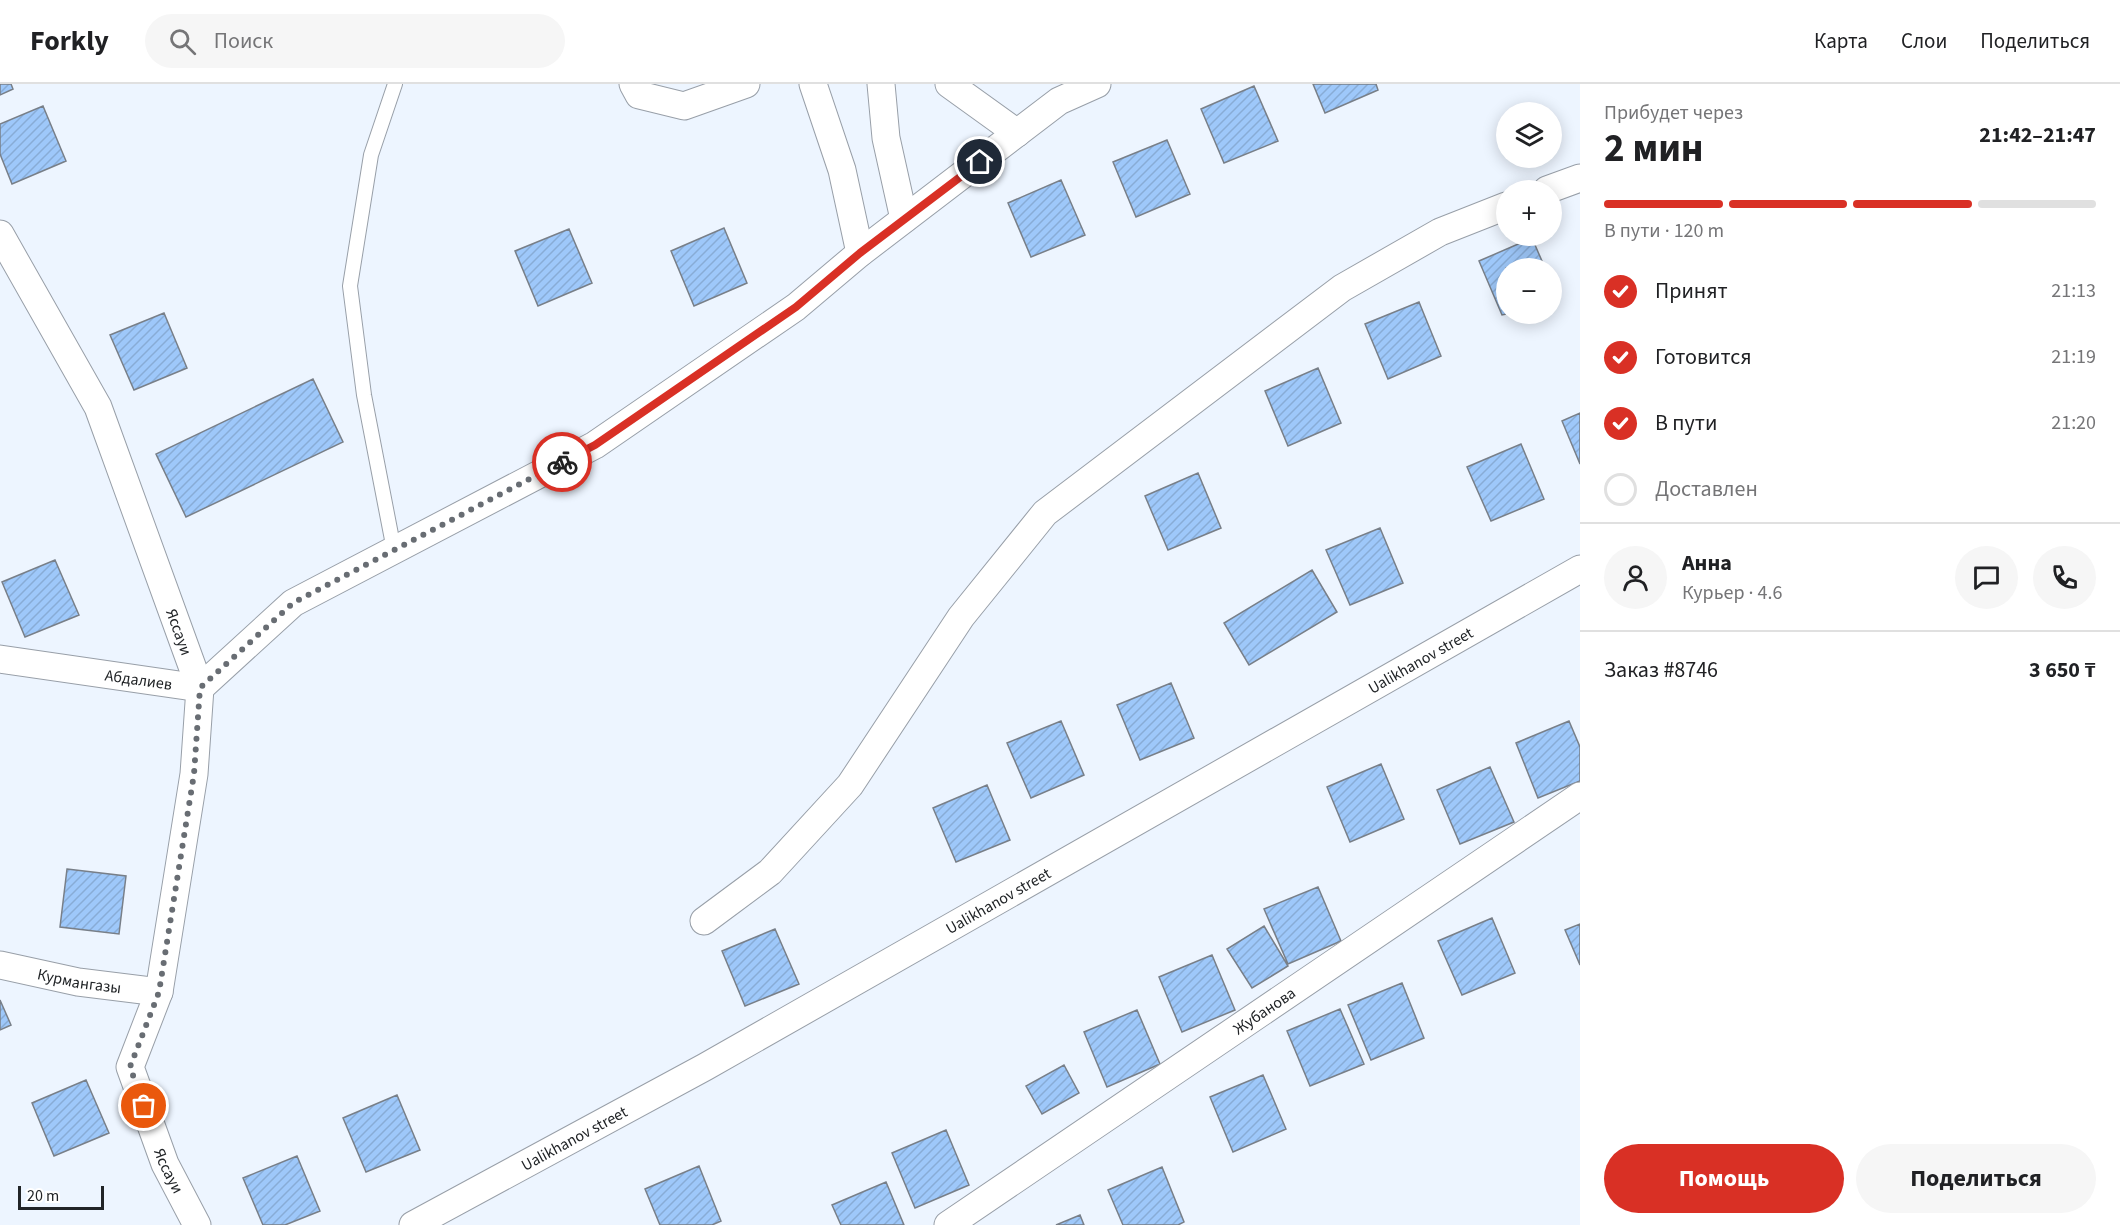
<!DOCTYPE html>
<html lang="ru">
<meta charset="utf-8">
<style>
body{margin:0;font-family:"Source Sans 3",sans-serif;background:#f6f6f6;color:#202124;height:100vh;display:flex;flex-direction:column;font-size:22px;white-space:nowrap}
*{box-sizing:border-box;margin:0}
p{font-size:20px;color:#757577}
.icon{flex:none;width:33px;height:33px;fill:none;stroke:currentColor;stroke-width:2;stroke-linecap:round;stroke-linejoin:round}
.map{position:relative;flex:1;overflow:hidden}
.sheet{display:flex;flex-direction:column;background:#fff;width:540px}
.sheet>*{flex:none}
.buttons{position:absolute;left:1496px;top:18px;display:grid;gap:12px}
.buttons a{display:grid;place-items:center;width:66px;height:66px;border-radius:50%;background:#fff;box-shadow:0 3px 15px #0003;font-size:30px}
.scale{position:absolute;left:18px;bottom:15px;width:86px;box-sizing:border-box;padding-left:6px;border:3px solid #212427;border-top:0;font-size:16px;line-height:21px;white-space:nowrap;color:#212427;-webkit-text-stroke:4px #fff;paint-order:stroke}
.pin{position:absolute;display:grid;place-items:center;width:51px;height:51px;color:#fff;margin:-26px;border:3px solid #fff;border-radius:50%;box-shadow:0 2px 6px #0007}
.courier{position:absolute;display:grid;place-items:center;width:60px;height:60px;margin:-30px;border:4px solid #d93025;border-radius:50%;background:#fff;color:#222;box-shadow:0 2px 8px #0007}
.head em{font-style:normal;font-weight:700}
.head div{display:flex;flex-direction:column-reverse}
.head{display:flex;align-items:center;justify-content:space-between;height:102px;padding:0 24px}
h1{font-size:39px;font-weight:700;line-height:45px}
.bar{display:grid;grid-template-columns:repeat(4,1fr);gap:9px 6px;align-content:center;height:72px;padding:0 24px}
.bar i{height:8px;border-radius:4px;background:#e0e0e0}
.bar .current{background:#d93025}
.bar p{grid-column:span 4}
.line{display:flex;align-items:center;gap:15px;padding:0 24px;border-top:2px solid #e0e0e0}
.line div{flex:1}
.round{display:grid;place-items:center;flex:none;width:63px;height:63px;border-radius:32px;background:#f6f6f6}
ol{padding:0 24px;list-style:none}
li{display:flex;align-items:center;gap:18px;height:66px}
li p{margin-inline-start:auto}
li .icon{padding:6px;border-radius:50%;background:#d93025;color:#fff;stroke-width:4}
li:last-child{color:#757577}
li i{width:33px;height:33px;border:3px solid #e0e0e0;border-radius:50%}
.action{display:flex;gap:12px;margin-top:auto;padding:12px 24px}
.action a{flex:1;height:69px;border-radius:36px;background:#d93025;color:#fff;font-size:24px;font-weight:700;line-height:69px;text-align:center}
.action a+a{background:#f6f6f6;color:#202124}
header{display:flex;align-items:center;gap:36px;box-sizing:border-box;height:84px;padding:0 30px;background:#fff;border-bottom:2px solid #e0e0e0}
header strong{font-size:28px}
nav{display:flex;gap:33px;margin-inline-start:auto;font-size:21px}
.search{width:420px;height:54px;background:#f6f6f6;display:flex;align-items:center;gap:15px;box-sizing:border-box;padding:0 21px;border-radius:33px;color:#757577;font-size:22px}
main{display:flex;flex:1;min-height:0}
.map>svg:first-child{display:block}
.building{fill:url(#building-hatch);stroke:#787f88;stroke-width:1.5}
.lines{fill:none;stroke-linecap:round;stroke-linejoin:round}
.lane-casing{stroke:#989fa8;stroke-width:16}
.street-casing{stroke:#989fa8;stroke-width:29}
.lane{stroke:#fff;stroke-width:14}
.street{stroke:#fff;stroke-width:27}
.done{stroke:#686d73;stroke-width:6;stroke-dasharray:0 10.8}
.route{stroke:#d93025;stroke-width:8}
.labels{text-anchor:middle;stroke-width:6;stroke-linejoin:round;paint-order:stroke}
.street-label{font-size:16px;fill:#212427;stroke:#fff}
</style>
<header>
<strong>Forkly</strong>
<div class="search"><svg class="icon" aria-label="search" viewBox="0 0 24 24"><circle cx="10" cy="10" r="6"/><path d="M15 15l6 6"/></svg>Поиск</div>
<nav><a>Карта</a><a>Слои</a><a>Поделиться</a></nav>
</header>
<main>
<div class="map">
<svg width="1580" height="1141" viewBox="0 0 1580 1141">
<defs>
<pattern id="building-hatch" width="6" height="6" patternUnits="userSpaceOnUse" patternTransform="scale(1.5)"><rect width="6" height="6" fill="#9ec8fa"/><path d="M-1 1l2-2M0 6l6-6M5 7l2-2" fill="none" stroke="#88acd6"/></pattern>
</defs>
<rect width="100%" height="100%" fill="#edf5ff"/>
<path class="building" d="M0 0H11L13 5 0 11Z
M1313 0H1376L1378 6 1325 29Z
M1254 2 1278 57 1224 79 1201 25Z
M43 22 66 77 12 100 0 70V40Z
M1167 56 1190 110 1136 133 1113 78Z
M1061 96 1085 151 1031 173 1008 119Z
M724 144 747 199 694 222 671 167Z
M569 145 592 199 538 222 515 167Z
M1532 154 1545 184H1506L1507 230 1502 231 1479 177Z
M1419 218 1441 272 1388 295 1365 240Z
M164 229 187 284 134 306 110 251Z
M1318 284 1341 339 1288 362 1265 307Z
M313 295 343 358 186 433 156 370Z
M1580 329V380L1562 337Z
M1521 360 1544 415 1491 437 1467 383Z
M1198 389 1221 444 1168 466 1145 412Z
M1380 444 1403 499 1350 521 1326 466Z
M55 476 79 531 25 553 2 498Z
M1312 486 1337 528 1249 581 1224 539Z
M1171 599 1194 654 1140 676 1117 621Z
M1061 637 1084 691 1031 714 1007 659Z
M1569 637 1580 663V697L1538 714 1516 659Z
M1381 680 1404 735 1350 758 1327 703Z
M1490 683 1514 738 1460 760 1437 706Z
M987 701 1010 756 956 778 933 724Z
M67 785 126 792 119 850 60 843Z
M1318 803 1341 857 1288 880 1264 825Z
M1492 834 1515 889 1462 911 1438 857Z
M1580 840V881L1565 846Z
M1264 842 1288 882 1252 904 1227 865Z
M775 845 799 900 745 922 722 867Z
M1212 871 1235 926 1182 948 1159 893Z
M1402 899 1424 954 1371 976 1348 921Z
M0 916 11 941 0 946Z
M1340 925 1364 980 1310 1002 1287 947Z
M1137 926 1160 980 1107 1003 1084 948Z
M1064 981 1079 1009 1042 1030 1026 1002Z
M1263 991 1286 1045 1233 1068 1210 1013Z
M86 996 109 1049 54 1072 32 1019Z
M397 1011 420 1066 366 1088 343 1034Z
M946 1046 969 1101 915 1124 892 1069Z
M297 1072 320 1127 285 1141H263L243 1094Z
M699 1082 721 1137 712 1141H660L645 1105Z
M1162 1083 1184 1138 1178 1141H1123L1108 1106Z
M886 1098 904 1141H841L832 1121Z
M1080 1131 1084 1141H1056Z"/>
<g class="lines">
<defs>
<path id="lane" d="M394 466 364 311 350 202 371 71 395 0"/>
<g id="street">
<path d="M633 0 639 11 684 22 746 0"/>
<path d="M813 0 842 86 860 169"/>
<path d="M881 0 886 54 904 135"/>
<path d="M949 0 1017 49"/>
<path d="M1547 106 1580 94"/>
<path id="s1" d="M0 150 98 323 200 604 194 690 159 908 130 983 165 1080 197 1141"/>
<path id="s2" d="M0 575 200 604 293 519 595 361 796 223 860 169 1059 17 1097 0"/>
<path d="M704 837 770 788 850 701 961 533 1045 429 1342 204 1440 148 1506 122"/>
<path id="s3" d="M0 881 78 898 159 908"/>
<path id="s4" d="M413 1141 705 983 1580 485"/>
<path id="s5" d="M948 1141 1580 712"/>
</g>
</defs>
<use href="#lane" class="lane-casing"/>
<use href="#street" class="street-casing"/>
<use href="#lane" class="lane"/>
<use href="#street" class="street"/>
</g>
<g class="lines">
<path class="done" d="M144 1022 130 983 159 908 194 690 200 604 293 519 562 378"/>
<path class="route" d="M562 378 595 361 796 223 860 169 980 78"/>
</g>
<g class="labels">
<g class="street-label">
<text dy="6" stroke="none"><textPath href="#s1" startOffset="438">Яссауи</textPath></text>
<text dy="6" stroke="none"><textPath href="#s4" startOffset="1155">Ualikhanov street</textPath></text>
<text dy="6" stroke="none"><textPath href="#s2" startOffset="140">Абдалиев</textPath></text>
<text dy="6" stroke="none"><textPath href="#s4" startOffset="669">Ualikhanov street</textPath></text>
<text dy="6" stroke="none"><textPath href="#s3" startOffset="81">Курмангазы</textPath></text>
<text dy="6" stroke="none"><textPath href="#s5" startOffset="382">Жубанова</textPath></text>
<text dy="6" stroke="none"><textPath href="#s4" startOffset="183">Ualikhanov street</textPath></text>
<text dy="6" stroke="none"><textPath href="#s1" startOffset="996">Яссауи</textPath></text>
</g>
</g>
</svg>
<div class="buttons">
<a><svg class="icon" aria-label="layers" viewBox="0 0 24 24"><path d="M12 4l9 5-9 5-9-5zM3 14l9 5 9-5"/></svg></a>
<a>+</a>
<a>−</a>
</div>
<div class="scale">20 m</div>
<div class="pin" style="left:144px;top:1022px;background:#ea580c"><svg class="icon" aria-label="bag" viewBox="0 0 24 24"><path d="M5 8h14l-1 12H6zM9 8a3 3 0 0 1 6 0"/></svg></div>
<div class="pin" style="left:980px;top:78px;background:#1f2937"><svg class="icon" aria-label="home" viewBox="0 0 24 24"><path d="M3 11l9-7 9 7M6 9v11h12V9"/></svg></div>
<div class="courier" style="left:562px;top:378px"><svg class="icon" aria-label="bike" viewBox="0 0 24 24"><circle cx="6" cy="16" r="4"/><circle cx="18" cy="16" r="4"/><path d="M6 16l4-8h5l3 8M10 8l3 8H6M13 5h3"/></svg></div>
</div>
<section class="sheet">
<div class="head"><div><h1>2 мин</h1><p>Прибудет через</p></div><em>21:42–21:47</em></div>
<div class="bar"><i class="current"></i><i class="current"></i><i class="current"></i><i></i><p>В пути · 120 m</p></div>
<ol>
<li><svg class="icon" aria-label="check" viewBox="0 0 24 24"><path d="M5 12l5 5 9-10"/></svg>Принят<p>21:13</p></li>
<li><svg class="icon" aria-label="check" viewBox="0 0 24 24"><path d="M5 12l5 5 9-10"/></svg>Готовится<p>21:19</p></li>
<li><svg class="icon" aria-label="check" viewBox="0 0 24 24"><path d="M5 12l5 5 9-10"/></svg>В пути<p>21:20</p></li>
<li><i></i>Доставлен</li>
</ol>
<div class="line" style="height:108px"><a class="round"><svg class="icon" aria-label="person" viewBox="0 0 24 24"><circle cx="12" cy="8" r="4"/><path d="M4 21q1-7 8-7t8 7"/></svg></a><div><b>Анна</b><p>Курьер · 4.6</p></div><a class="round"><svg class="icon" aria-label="chat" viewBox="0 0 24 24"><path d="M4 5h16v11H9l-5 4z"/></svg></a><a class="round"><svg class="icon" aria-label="phone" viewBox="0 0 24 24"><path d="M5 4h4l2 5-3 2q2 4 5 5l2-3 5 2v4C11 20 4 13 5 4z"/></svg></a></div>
<div class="line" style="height:78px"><div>Заказ #8746</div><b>3 650 ₸</b></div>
<div class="action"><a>Помощь</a><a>Поделиться</a></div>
</section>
</main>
